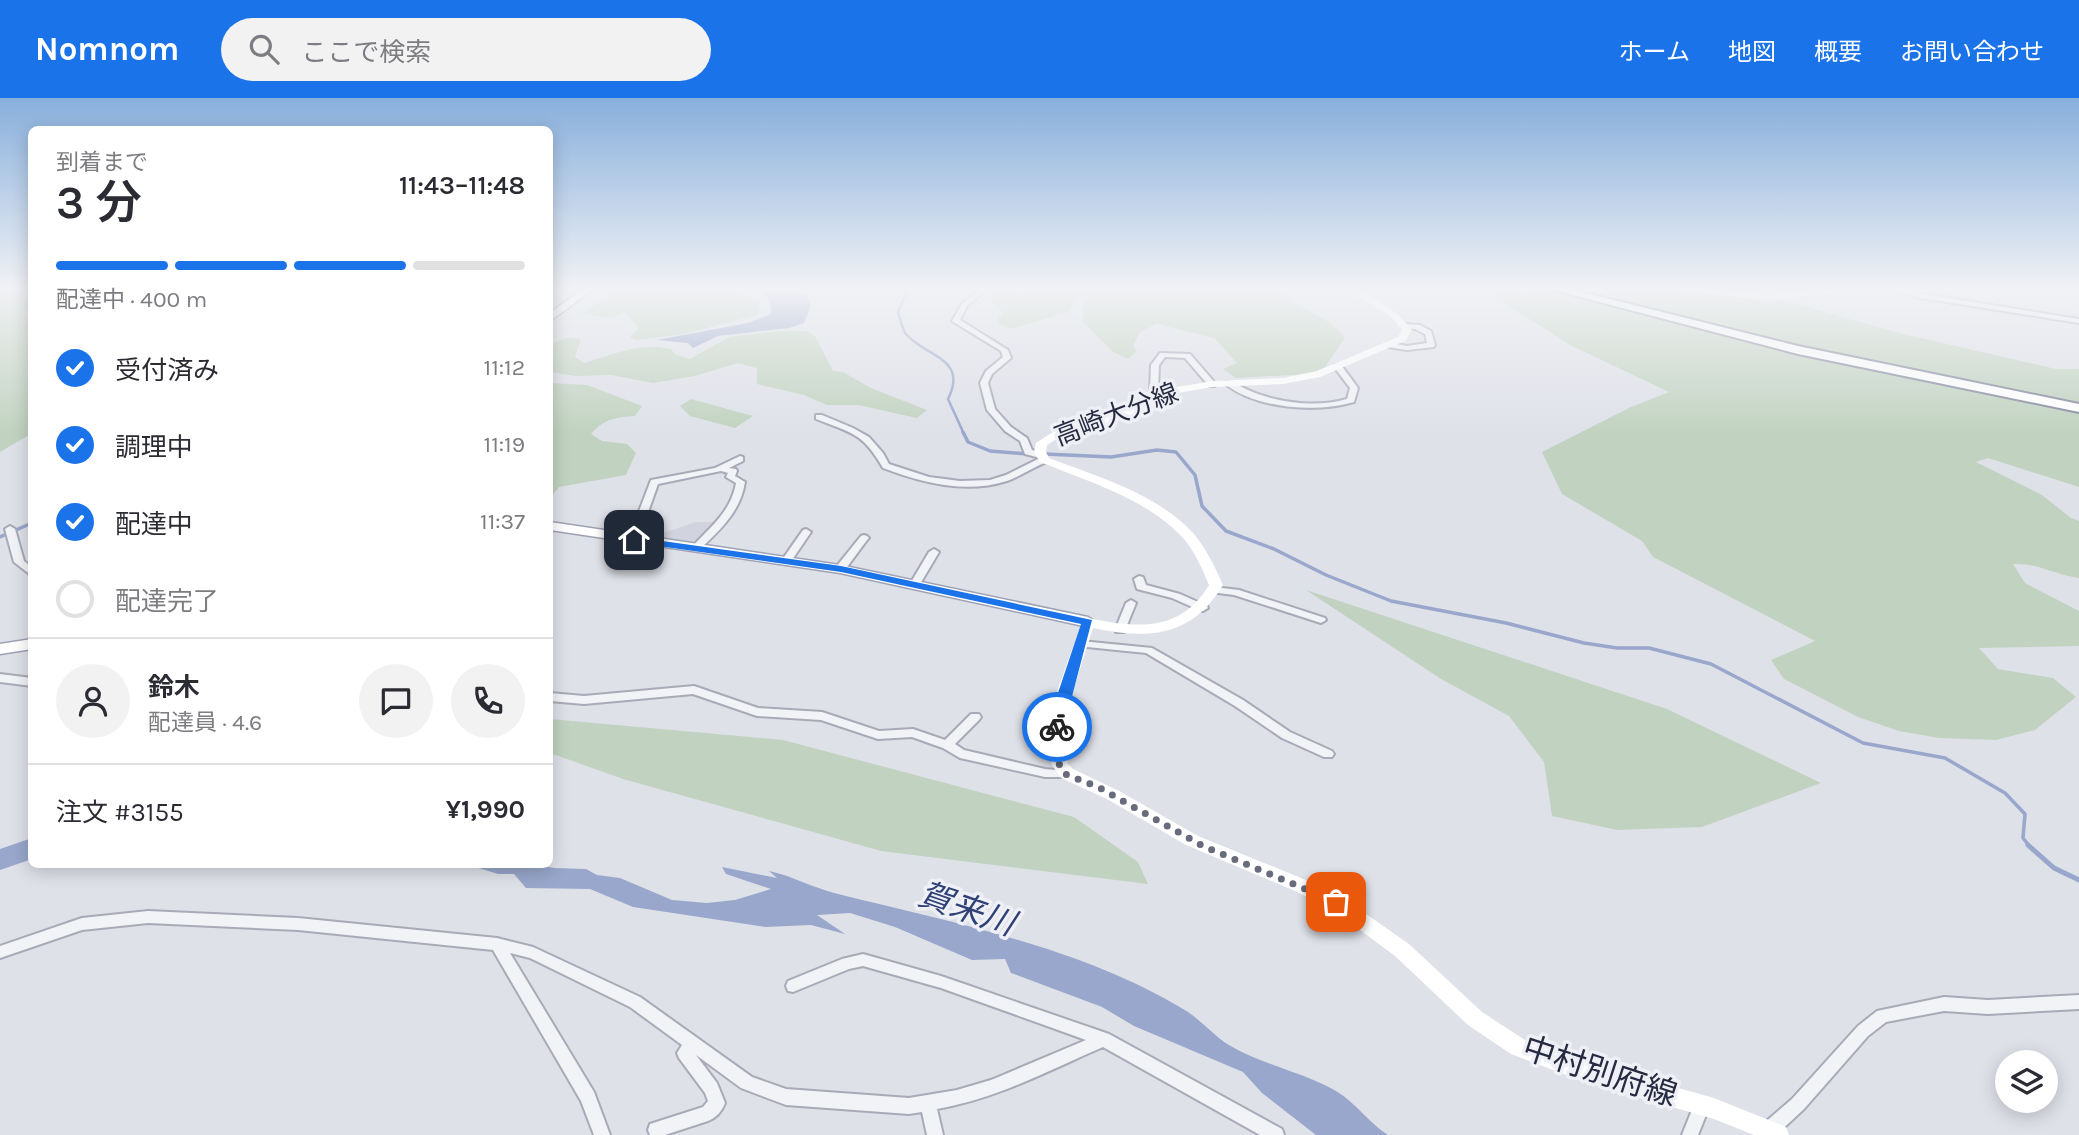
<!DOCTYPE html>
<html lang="ja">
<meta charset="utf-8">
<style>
body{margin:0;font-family:Karla,"Noto Sans JP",sans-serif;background:#f2f2f3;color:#2b2b33;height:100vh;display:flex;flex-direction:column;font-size:26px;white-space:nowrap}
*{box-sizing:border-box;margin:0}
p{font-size:23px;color:#7c7c81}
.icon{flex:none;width:38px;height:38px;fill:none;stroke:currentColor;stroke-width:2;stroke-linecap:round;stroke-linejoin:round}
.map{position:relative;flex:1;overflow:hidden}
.panel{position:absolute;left:28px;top:28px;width:525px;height:742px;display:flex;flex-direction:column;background:#fff;border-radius:10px;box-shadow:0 4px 18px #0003}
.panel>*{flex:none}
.tools{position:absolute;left:1995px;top:952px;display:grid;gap:14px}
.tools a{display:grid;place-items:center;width:63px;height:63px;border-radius:50%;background:#fff;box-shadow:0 4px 18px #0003;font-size:35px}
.pin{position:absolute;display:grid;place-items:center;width:60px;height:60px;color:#fff;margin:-30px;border-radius:14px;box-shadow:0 4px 10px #0006}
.courier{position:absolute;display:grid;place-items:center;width:70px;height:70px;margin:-35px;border:5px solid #1a73e8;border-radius:50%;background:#fff;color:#222;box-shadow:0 2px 9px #0007}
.head em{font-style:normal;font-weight:600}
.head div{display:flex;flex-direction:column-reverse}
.head{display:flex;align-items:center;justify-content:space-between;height:119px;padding:0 28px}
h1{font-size:46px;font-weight:600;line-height:52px}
.bar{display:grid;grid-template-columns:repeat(4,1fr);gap:10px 7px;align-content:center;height:84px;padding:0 28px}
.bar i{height:9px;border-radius:5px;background:#e1e1e2}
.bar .selected{background:#1a73e8}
.bar p{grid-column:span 4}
.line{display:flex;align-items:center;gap:18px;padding:0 28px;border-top:2px solid #e1e1e2}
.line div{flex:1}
.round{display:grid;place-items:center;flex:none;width:74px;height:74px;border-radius:37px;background:#f2f2f3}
ol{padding:0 28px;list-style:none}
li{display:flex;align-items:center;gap:21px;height:77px}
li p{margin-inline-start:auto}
li .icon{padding:7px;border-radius:50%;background:#1a73e8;color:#fff;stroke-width:4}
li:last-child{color:#7c7c81}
li i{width:38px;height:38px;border:4px solid #e1e1e2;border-radius:50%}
header{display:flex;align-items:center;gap:42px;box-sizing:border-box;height:98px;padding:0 35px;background:#1a73e8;color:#fff}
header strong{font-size:33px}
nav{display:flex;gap:38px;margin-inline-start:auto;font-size:24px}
.search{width:490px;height:63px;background:#f2f2f3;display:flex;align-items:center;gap:18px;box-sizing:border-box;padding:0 24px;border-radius:38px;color:#7c7c81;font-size:26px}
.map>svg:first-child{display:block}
.built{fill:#d1d3de}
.green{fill:#c1d3c0}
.water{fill:#98a7cb}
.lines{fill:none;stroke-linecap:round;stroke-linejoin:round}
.stream-far2{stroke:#98a7cb;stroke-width:2.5}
.stream-far1{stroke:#98a7cb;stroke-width:3.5}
.stream{stroke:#98a7cb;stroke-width:5}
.river{fill:#98a7cb;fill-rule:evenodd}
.street-casing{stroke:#a8aab7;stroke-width:4}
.primary-casing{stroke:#9ea2b5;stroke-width:3}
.highway-casing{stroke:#868ba0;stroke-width:4}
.street{fill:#f2f3f7;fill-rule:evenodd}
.secondary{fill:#fff;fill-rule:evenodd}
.primary{fill:#fff;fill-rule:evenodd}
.highway{fill:#fff;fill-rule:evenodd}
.route{fill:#1a73e8}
.done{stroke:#676b7c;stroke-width:7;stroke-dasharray:0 12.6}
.labels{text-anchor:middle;stroke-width:7;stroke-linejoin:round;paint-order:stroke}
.street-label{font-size:26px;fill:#272b41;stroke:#eef0f6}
.near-street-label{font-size:32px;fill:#272b41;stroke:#eef0f6}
.near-water-label{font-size:33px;font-style:italic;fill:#2f4176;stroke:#eef0f6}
</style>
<header>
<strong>Nomnom</strong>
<div class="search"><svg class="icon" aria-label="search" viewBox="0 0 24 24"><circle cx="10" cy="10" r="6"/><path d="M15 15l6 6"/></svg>ここで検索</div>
<nav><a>ホーム</a><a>地図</a><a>概要</a><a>お問い合わせ</a></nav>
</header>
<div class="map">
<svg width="2079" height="1037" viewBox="0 0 2079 1037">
<rect width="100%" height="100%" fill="#dfe1e9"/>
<path class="built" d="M696 424H714L697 445 654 438Z"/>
<path class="green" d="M0 190H32L31 336 0 354Z
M608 190H735L760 204 757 217 684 236 636 242 630 239 639 230 624 214 613 220 581 216 607 199Z
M994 190H1278C1296 215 1326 213 1345 240L1325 269 1309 276 1236 280 1223 271 1237 265 1214 240 1157 226 1140 234 1133 248 1137 253 1128 261 1113 254 1083 224V201L1076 200 1068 214 1010 231 1000 226 998 221 1003 215 988 199Z
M1497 190H1741L1895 234 2056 271H2079V389L1988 360 1976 364 2042 397 2071 420 2079 423V480C2053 477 2039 465 2013 466L2025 485 2079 513V548L1979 550 1998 571 2053 580 2076 599 2035 632 1996 642 1939 640 1899 633 1858 619 1784 581 1771 562 1815 543 1653 459 1642 443 1562 396 1542 354 1631 309 1669 294 1570 247 1494 198Z
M780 233H806L815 238 833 273 843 274 871 290 927 312 917 320 858 307H827L804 297 757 286V270L738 265 695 278 653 285 611 277 575 278 550 274V246L567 240 581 241 575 259 584 265C615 256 638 244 671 251L675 256 690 261 729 239Z
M550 285 587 287 642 308 635 318C616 319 604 321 591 336L602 343 627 346 636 355 626 377 559 389 550 400Z
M691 301 753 318 735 330 690 318 680 308Z
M1306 492 1667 611 1821 685 1702 729 1617 732 1552 718 1544 664 1509 618 1441 581Z
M550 621 783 642 1074 719 1138 764 1148 786 881 753 623 681 550 655Z"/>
<path class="water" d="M756 190H787L806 196 811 207 804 225 789 230 718 238 693 250 688 245 657 242 748 225 771 216C771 203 767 196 756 190Z
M538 767 554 770 586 771 597 777 620 780 672 802 707 805 735 802 771 791 726 776 722 769 777 780 769 773C793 778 813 790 838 796 955 825 1084 850 1188 914 1203 924 1214 938 1229 947 1262 967 1303 974 1336 993 1356 1005 1369 1025 1388 1037H1316L1262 995 1243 974 1134 928 1102 909 1011 875 1005 861 972 862 895 829 850 815 817 817 845 836 811 827 766 829 633 809 590 791 526 790 514 776H498L469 767Z"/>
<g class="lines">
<path class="stream-far2" d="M908 190 898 214C900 220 902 230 905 235 924 259 969 259 948 301L964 336"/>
<path class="stream-far1" d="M963 334 968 344 990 353 1027 356
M1045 356 1111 359 1157 352 1176 354 1195 377 1202 408 1226 433 1274 451 1326 477 1391 503 1506 525 1584 545 1617 550H1649L1711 566 1863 645 1945 660 2005 695 2025 716 2023 740 2030 749
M0 439 32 425"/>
<path class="stream" d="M2028 747 2054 770 2079 782"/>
<path class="river" d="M32 740V761L0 772V751Z"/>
<defs>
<path id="street" d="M981 190H988L967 208 960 222 1008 252 1011 260 992 276 988 285 995 311 1011 329 1027 340 1032 352 1044 356V359L1048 362 1047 364C1033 369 1021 378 1007 383 966 396 922 385 883 370 863 335 852 335 816 321V317H822L853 330 869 339 883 355 889 366 929 379 960 383 990 382 1006 377 1040 360 1025 356 1020 343 1005 333 987 312 980 285 986 273 1003 259 1001 253 952 223 962 206Z
M1775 190H1786L1808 196 1805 198 1776 191Z
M1904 190 1917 195 2079 221V225L1915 199 1902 193 1901 192Z
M1403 226 1420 227 1431 233 1435 247 1434 249 1407 252 1388 249V245H1391L1407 248 1427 245 1425 236 1415 231 1403 230Z
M1160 255 1190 256 1216 286 1215 288H1209L1185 260 1165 259 1159 267 1158 294 1163 298 1162 300H1156L1150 295 1151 267Z
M1335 267H1341L1358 290 1354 304C1316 315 1257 311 1225 286L1226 284C1237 284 1247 293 1258 296 1286 306 1319 309 1347 301L1350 290 1334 269Z
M740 358 743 359V363L729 370 736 371 737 373 735 378 745 384C741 413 720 432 699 452H693L691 450C710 429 731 414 736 385L726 379 728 375 721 373 658 386 638 442 633 445 630 444 628 442 651 382 715 370Z
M10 428 15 431 24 463 32 469V478L14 464 5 431Z
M806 431 811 434 792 462 790 464H784L782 462 803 432Z
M864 437 867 438 869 440 867 442 844 473H836L835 471 836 469 861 438Z
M934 451 939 454 920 486 919 488H911L910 486 929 454Z
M1139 478 1143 479 1146 487 1180 496 1207 508 1208 510 1203 513 1199 512 1172 500 1137 491 1134 481Z
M1214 489 1239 492 1325 520 1326 522 1321 525 1234 497 1210 494 1209 492 1210 490Z
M1131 502 1136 505 1125 532 1124 534H1116L1115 532 1126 505Z
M1081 543 1152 550 1243 602 1290 634 1332 653 1334 656 1332 659H1324L1282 640 1235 608 1146 555 1077 548 1076 546 1077 544Z
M0 576 32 580V588L0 584Z
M694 588 758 610 822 614 879 633 913 631 945 642 971 616H979L981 619 979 622 955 646 964 652 1045 671 1069 673 1071 676 1069 679H1045L960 660 943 650 912 639 878 641 821 622 757 618 693 596 584 606 550 603V595L584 598Z
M148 813 298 820 497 840 533 849 640 899 752 979 786 991 909 1000 957 992 991 982 1086 942 941 890 863 868 849 871 793 894 788 893 786 888 788 883 842 861 863 856 941 878 1109 936 1282 1031 1284 1037H1260L1103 949C1050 972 996 1001 937 1011L943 1037H927L922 1014 909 1016 786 1007 741 990 696 957 717 985 725 1005C722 1013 716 1020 708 1023L665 1037H650L648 1032 650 1026 703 1009 708 1003 705 995 679 960 677 955 682 947 630 909 530 860 510 855 594 994 610 1037H594L581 1003 493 852 298 832 148 825 82 832 0 860V848L82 820Z
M2079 897V911L1988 916 1944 913 1886 924 1868 938 1804 1011 1776 1037H1763L1761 1032 1763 1026 1792 1001 1858 928 1877 913 1944 899 1988 902Z
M1702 999 1708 1002 1710 1007 1698 1037H1682L1696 1002Z"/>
<path id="primary" d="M584 190H595L550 223V215Z
M550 424 840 467 1088 519 1096 524 1088 529 840 475 550 432Z
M32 541V551L0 556V546Z"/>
<path id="highway" d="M1546 190H1566L1798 248 2079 306V314L1798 256Z"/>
</defs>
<use href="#street" class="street-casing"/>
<use href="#primary" class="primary-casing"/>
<use href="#highway" class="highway-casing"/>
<use href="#street" class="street"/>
<path class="secondary" d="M1344 190C1367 190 1398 214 1412 232L1405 243 1320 279 1283 286 1212 289 1178 295 1126 321 1069 333 1047 347 1046 354 1049 360C1098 379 1156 395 1193 435 1206 450 1215 469 1223 487 1192 539 1149 542 1093 530L1066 615 1064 652 1068 666 1073 671 1119 693 1198 738 1306 782 1346 802 1409 846 1482 914 1525 942 1582 963 1714 1000 1786 1029 1789 1037H1754L1714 1021 1582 983 1511 956 1468 927 1395 858 1333 812 1293 792 1186 747 1107 701 1061 680 1052 667 1048 652V635L1056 596 1083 521 1088 520C1137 530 1180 535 1209 487 1202 470 1195 454 1183 440 1146 400 1089 384 1040 364L1034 354 1036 345 1062 328 1119 316 1171 290 1212 283 1283 280 1317 273 1398 239 1402 232 1390 218Z
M1679 190H1706L1768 196 1836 190H1964L1960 193 1851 194 1768 202 1683 193Z"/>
<use href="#primary" class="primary"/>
<use href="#highway" class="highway"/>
</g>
<linearGradient id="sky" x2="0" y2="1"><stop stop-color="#88afdc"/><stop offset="0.57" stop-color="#f1f2f5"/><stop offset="1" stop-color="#f1f2f5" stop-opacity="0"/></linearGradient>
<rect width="2079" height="335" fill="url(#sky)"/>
<path class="route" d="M634 439 841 468 1092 522 1064 629 1057 633 1051 629 1055 604 1081 526 841 474 630 444V440Z"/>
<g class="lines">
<path class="done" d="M1057 629 1058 664 1065 676 1098 689 1203 748 1336 804"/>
</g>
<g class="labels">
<g class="street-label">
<text transform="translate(1116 316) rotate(-21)" y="9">高崎大分線</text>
</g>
<g class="near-street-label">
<text transform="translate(1600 973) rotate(18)" y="11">中村別府線</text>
</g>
<g class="near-water-label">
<text transform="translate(967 810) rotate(19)" y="12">賀来川</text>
</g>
</g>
</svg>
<div class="tools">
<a><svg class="icon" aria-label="layers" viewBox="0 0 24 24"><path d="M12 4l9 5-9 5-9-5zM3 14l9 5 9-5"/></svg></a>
</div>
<div class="pin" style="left:1336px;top:804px;background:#ea580c"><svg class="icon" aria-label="bag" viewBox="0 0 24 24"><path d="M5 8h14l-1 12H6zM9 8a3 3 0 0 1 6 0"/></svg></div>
<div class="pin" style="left:634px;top:442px;background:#1f2937"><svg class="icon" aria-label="home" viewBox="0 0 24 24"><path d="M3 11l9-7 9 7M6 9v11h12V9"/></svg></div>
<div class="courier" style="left:1057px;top:629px"><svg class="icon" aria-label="bike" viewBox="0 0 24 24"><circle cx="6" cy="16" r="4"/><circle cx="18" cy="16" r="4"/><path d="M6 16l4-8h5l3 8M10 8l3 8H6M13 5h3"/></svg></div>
<section class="panel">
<div class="head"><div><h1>3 分</h1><p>到着まで</p></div><em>11:43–11:48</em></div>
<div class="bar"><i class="selected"></i><i class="selected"></i><i class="selected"></i><i></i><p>配達中 · 400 m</p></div>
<ol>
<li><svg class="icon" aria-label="check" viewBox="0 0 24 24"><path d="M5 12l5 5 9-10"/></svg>受付済み<p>11:12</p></li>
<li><svg class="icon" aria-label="check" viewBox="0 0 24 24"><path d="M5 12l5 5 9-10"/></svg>調理中<p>11:19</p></li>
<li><svg class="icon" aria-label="check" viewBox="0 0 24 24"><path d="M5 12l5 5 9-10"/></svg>配達中<p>11:37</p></li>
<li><i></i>配達完了</li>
</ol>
<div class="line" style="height:126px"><a class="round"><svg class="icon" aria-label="person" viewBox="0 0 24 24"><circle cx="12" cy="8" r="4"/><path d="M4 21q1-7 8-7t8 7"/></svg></a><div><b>鈴木</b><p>配達員 · 4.6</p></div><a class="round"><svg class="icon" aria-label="chat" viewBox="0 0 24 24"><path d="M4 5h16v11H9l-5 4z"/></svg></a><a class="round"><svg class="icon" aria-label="phone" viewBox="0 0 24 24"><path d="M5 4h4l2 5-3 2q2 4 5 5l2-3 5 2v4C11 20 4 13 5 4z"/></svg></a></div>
<div class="line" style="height:91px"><div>注文 #3155</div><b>¥1,990</b></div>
</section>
</div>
